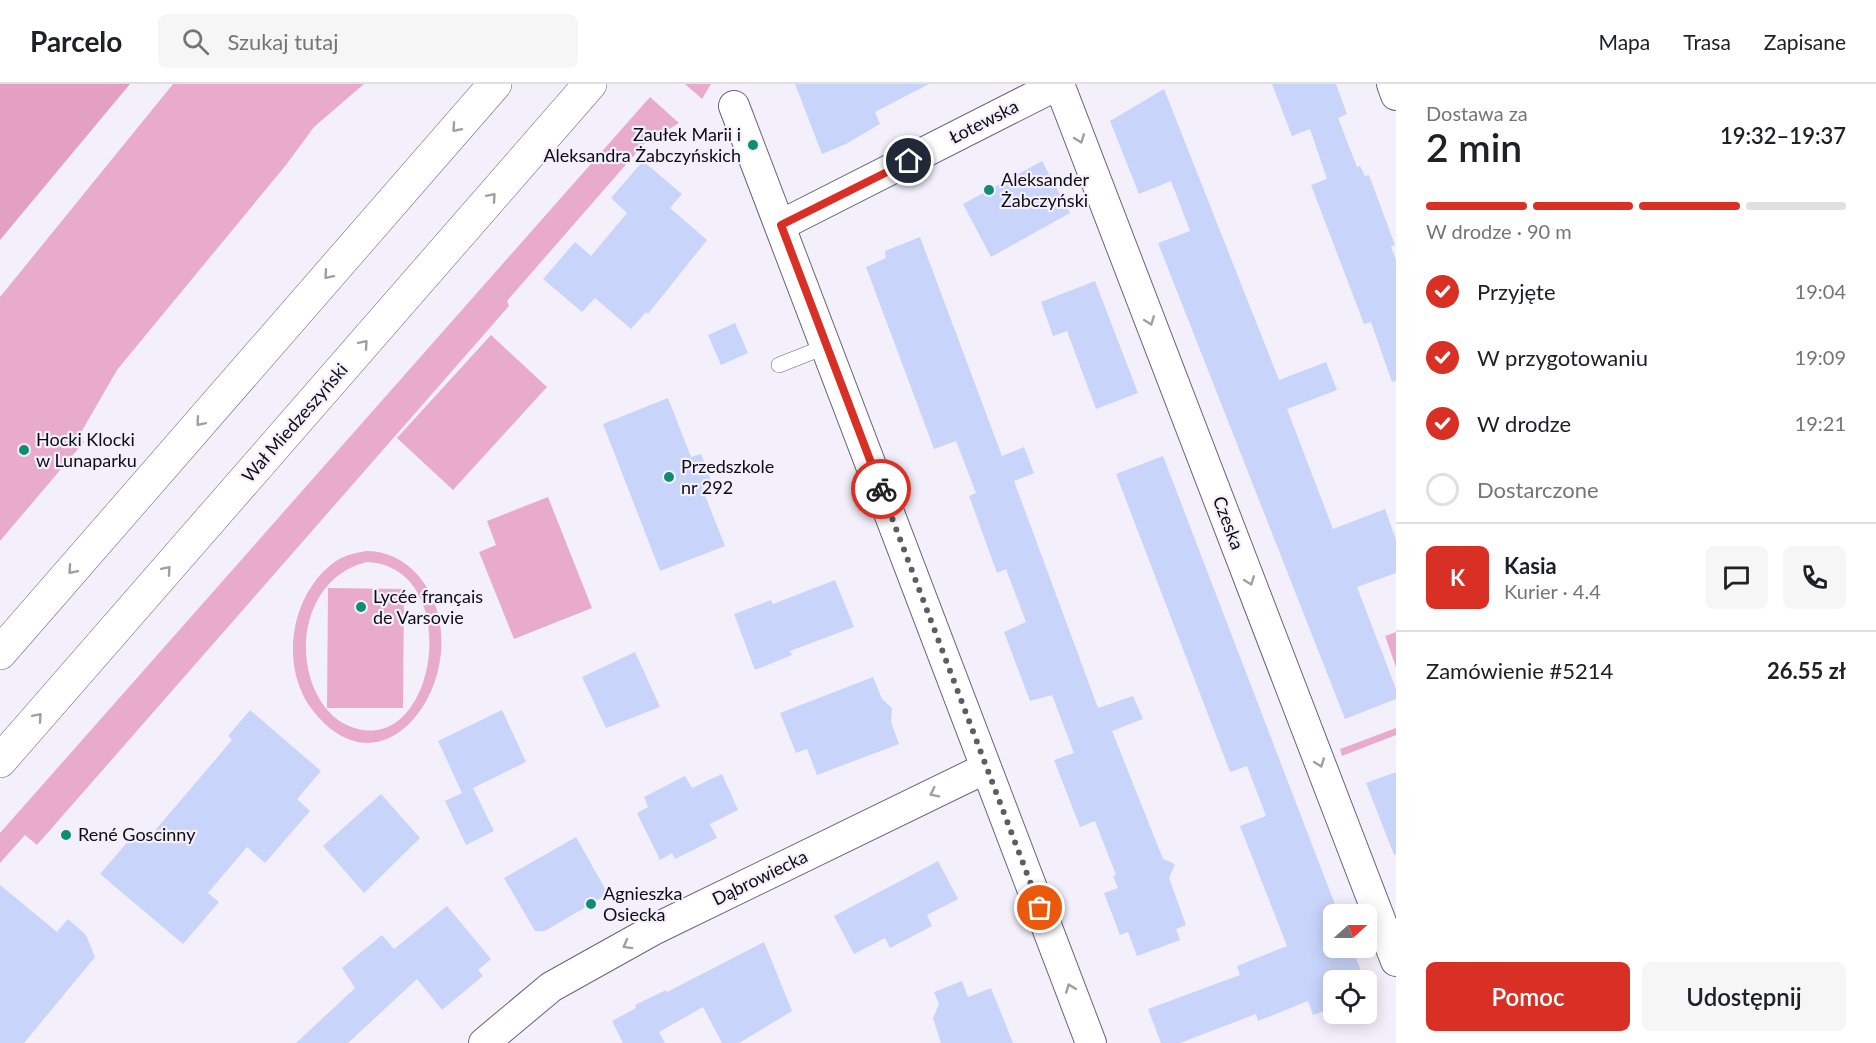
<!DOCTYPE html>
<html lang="pl">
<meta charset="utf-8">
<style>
body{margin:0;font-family:Lato,sans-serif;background:#f6f6f6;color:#202124;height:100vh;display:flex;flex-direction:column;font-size:22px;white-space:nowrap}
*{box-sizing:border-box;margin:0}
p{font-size:20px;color:#757577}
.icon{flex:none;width:33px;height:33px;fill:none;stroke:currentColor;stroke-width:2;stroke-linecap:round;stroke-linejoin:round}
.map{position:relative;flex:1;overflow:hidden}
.side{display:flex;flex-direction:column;background:#fff;width:480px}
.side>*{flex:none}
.needle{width:39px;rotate:69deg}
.buttons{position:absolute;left:1323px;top:820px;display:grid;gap:12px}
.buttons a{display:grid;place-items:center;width:54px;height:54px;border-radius:9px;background:#fff;box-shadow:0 3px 15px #0003;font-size:30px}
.pin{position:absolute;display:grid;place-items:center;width:51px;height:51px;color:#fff;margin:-26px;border:3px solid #fff;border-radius:50%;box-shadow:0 2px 6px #0007}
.courier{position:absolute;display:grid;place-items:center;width:60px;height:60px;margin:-30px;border:4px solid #d93025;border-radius:50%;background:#fff;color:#222;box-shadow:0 2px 8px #0007}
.overview em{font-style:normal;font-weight:600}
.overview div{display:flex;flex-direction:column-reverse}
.overview{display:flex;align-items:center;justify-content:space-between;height:102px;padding:0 30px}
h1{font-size:39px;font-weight:600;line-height:45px}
.bar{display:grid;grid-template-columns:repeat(4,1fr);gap:9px 6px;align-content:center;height:72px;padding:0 30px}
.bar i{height:8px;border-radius:4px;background:#e0e0e0}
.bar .current{background:#d93025}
.bar p{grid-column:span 4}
.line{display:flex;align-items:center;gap:15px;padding:0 30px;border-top:2px solid #e0e0e0}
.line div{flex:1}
.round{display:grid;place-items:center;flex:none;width:63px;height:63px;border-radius:9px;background:#f6f6f6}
ol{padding:0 30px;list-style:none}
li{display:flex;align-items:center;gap:18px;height:66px}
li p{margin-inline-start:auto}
li .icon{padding:6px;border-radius:50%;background:#d93025;color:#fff;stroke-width:4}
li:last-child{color:#757577}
li i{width:33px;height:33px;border:3px solid #e0e0e0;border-radius:50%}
.button{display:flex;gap:12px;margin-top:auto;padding:12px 30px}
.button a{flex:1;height:69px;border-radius:9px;background:#d93025;color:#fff;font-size:24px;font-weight:600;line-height:69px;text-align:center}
.button a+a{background:#f6f6f6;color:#202124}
header{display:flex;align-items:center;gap:36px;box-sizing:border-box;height:84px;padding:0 30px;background:#fff;border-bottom:2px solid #e0e0e0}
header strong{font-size:28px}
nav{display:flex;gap:33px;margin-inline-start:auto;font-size:21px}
.search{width:420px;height:54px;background:#f6f6f6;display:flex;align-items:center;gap:15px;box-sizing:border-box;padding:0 21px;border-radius:9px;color:#757577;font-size:22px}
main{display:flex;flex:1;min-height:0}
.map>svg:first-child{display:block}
.green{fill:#e9abcb;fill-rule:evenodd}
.forest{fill:#e3a0c3}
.building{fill:#c8d4fa}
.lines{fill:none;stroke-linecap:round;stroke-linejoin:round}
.service-casing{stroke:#69637c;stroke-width:16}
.minor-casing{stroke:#69637c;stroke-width:32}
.secondary-casing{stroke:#69637c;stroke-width:34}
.service{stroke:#fff;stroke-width:15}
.minor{stroke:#fff;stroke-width:30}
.secondary{stroke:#fff;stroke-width:33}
.oneway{stroke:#9f9ea1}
.done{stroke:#5f5c66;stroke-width:6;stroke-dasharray:0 10.8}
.route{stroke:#d93025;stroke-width:8}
.poi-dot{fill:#108c70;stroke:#f3f0fc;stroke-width:2}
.labels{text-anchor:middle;stroke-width:4.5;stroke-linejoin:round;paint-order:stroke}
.street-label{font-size:18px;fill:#0f0c15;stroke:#f3f0fc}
.poi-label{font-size:18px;fill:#0f0c15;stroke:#f3f0fc;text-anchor:start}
</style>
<header>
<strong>Parcelo</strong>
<div class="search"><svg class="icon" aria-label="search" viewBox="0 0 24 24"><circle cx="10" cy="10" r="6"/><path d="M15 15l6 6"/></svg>Szukaj tutaj</div>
<nav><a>Mapa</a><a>Trasa</a><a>Zapisane</a></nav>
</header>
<main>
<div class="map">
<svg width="1396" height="959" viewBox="0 0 1396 959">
<rect width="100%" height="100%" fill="#f3f0fc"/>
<path class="green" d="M173 0H364L314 43 286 81 117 286 79 352 84 358 0 457V213Z
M685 0H711L702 15Z
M650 13 679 39 656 53H650L507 217 509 222 37 761 25 751 0 779V749Z
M491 251 547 303 453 406 397 354Z
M548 413 592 524 514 555 479 468 496 461 487 437Z
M366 467C391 467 412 480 426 502 478 585 388 720 314 628 278 584 290 509 336 477 345 471 355 469 366 467ZM367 478C463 482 439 665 358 645 342 641 331 632 322 619 290 571 306 492 367 478Z
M328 504 404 505 403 624H327Z
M1396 548V583L1385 552Z
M1396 644V651L1342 672 1340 665Z"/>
<path class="forest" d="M0 0H130L0 156Z"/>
<path class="building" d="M795 0H929L875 28 880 40 846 60 822 70Z
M1272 0H1336L1347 30 1338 34 1357 83 1360 82 1365 92 1369 91 1395 161 1391 163 1396 176V297L1392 298 1371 238 1364 240 1311 101 1327 95 1310 45 1292 52Z
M1164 5 1279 296 1326 278 1337 306 1287 325 1333 445 1385 425 1396 456V489L1357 503 1396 605V615L1345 635 1158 159 1190 147 1171 97 1139 110 1110 37Z
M643 77 682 110 670 124 707 156 648 230 646 228 631 245 595 214 582 228 543 195 575 158 591 172 627 129 611 114Z
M1042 77 1070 129 991 173 963 120Z
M920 153 1002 372 1024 363 1034 389 1014 397 1098 624 1133 612 1143 635 1112 647 1163 775 1175 780 1169 794 1186 841 1176 845 1180 856 1137 872 1128 848 1120 851 1104 809 1118 804 1113 792 1116 791 1095 737 1080 743 1054 676 1074 669 1052 611 1030 617 1004 548 1026 538 1006 485 997 489 969 412 976 409 956 357 934 365 866 183 886 174 885 167Z
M1095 197 1138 309 1096 325 1067 247 1053 252 1041 218Z
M735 239 748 269 721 281 708 251Z
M668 314 691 373 701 370 706 383 712 400 702 404 725 462 660 487 603 340Z
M1163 372 1339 831H1334V864H1352L1365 897H1334V923L1313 931 1308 917 1258 937 1256 930 1180 959H1161L1148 925 1240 891 1237 882 1287 862 1240 742 1266 732 1247 682 1230 688 1116 390Z
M835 496 854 543 790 567 792 571 755 586 734 530 771 516 773 520Z
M635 568 660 623 606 644 582 593Z
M873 593 882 615 892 624 891 638 899 660 817 691 807 665 796 669 780 629Z
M250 626 321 687 297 715 310 727 265 779 247 763 208 809 219 818 183 860 100 790 136 748 146 757 232 656 228 652Z
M502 626 526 678 473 704 494 747 466 761 445 717 462 709 438 657Z
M1396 688V770L1394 771 1366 699Z
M722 690 738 726 710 740 717 754 675 775 672 769 660 776 637 729 648 723 644 713 685 692 692 704Z
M381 710 420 754 364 809 323 762Z
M576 753 608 810 545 847H535L504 794Z
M938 777 958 815 927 831 932 842 890 864 885 854 854 870 834 832Z
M0 801 57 848 68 835 86 851 95 873 24 959H0Z
M447 822 491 875 478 886 483 892 442 926 417 895 348 959H296L355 904 342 884 382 851 394 865Z
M764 858 792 927 739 959H722L703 923 659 948 665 959H623L612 937 636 924 635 921 666 906 667 908Z
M962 897 968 913 991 904 1013 959H941L933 934 939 920 934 908Z"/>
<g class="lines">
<defs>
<path id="service" d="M779 281 827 262"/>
<path id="minor" d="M1059 0 1396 877
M1392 0 1396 11
M734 22 1091 959
M781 141 1059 0
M484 959 551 903 655 845 986 684"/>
<path id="secondary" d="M0 569 495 0
M0 677 590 0"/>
</defs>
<use href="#service" class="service-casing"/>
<use href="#minor" class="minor-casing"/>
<use href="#secondary" class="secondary-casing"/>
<use href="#service" class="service"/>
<use href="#minor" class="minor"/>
<use href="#secondary" class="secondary"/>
</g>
<defs><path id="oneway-chevron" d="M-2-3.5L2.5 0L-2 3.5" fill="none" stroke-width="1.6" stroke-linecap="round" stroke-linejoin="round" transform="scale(1.5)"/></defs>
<g class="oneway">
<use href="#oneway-chevron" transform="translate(456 44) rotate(131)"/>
<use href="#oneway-chevron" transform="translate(1080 55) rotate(69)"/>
<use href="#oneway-chevron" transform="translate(492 113) rotate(-49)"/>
<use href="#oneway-chevron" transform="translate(328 191) rotate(131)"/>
<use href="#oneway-chevron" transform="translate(1150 237) rotate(69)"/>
<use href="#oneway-chevron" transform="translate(364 260) rotate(-49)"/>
<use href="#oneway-chevron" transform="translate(200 338) rotate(131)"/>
<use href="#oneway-chevron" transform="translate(72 486) rotate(131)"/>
<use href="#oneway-chevron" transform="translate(167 486) rotate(-49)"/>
<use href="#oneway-chevron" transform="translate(1250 497) rotate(69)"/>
<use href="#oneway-chevron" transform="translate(38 633) rotate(-49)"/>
<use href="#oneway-chevron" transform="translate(1320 679) rotate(70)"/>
<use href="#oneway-chevron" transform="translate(934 709) rotate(154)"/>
<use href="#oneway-chevron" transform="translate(627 861) rotate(151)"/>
<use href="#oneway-chevron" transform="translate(1070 904) rotate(-111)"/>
</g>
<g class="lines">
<path class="done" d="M881 405 1040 824"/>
<path class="route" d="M881 405 781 141 909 77"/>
</g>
<g class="poi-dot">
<circle cx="753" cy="61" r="6"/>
<circle cx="989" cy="106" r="6"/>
<circle cx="24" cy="366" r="6"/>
<circle cx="669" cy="393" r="6"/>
<circle cx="361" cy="523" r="6"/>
<circle cx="66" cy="751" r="6"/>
<circle cx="591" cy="820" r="6"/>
</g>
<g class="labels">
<g class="street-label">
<text transform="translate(984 38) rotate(-27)" y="6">Łotewska</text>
<text transform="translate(295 339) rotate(-49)" y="6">Wał Miedzeszyński</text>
<text transform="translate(1228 439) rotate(69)" y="6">Czeska</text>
<text transform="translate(760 794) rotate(-26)" y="6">Dąbrowiecka</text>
</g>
<g class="poi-label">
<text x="741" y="57" text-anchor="end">Zaułek Marii i<tspan x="741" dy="21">Aleksandra Żabczyńskich</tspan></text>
<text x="1001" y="102">Aleksander<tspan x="1001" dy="21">Żabczyński</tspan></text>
<text x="36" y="362">Hocki Klocki<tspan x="36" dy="21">w Lunaparku</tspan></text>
<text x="681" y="389">Przedszkole<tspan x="681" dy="21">nr 292</tspan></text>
<text x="373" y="519">Lycée français<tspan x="373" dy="21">de Varsovie</tspan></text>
<text x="78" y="757">René Goscinny</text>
<text x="603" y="816">Agnieszka<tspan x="603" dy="21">Osiecka</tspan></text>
</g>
</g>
</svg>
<div class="buttons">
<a><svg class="needle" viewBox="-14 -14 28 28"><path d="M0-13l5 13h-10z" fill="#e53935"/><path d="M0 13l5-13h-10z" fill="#757577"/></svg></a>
<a><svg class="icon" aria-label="locate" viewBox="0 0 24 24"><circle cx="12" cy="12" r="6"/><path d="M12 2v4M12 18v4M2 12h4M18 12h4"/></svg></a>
</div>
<div class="pin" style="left:1040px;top:824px;background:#ea580c"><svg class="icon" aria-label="bag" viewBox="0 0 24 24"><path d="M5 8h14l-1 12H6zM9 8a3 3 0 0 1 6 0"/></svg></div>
<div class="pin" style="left:909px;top:77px;background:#1f2937"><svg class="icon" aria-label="home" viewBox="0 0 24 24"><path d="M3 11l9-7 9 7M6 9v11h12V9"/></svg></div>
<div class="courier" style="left:881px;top:405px"><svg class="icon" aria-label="bike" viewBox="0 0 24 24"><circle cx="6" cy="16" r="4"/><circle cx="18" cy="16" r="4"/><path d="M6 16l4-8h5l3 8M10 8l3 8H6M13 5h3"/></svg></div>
</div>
<section class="side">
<div class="overview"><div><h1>2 min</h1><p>Dostawa za</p></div><em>19:32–19:37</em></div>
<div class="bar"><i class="current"></i><i class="current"></i><i class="current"></i><i></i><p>W drodze · 90 m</p></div>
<ol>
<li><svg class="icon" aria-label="check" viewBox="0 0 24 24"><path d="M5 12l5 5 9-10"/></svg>Przyjęte<p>19:04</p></li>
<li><svg class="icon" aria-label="check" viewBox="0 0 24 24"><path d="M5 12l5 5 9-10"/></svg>W przygotowaniu<p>19:09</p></li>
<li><svg class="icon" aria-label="check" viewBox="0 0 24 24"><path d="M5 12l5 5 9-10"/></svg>W drodze<p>19:21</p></li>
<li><i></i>Dostarczone</li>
</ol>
<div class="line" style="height:108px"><b class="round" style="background:#d93025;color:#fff">K</b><div><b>Kasia</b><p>Kurier · 4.4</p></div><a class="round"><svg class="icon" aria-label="chat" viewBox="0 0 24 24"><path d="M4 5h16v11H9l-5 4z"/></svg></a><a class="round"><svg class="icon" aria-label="phone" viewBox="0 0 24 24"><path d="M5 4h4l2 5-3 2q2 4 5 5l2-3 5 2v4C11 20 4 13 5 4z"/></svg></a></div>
<div class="line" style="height:78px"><div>Zamówienie #5214</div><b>26.55 zł</b></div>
<div class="button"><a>Pomoc</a><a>Udostępnij</a></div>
</section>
</main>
